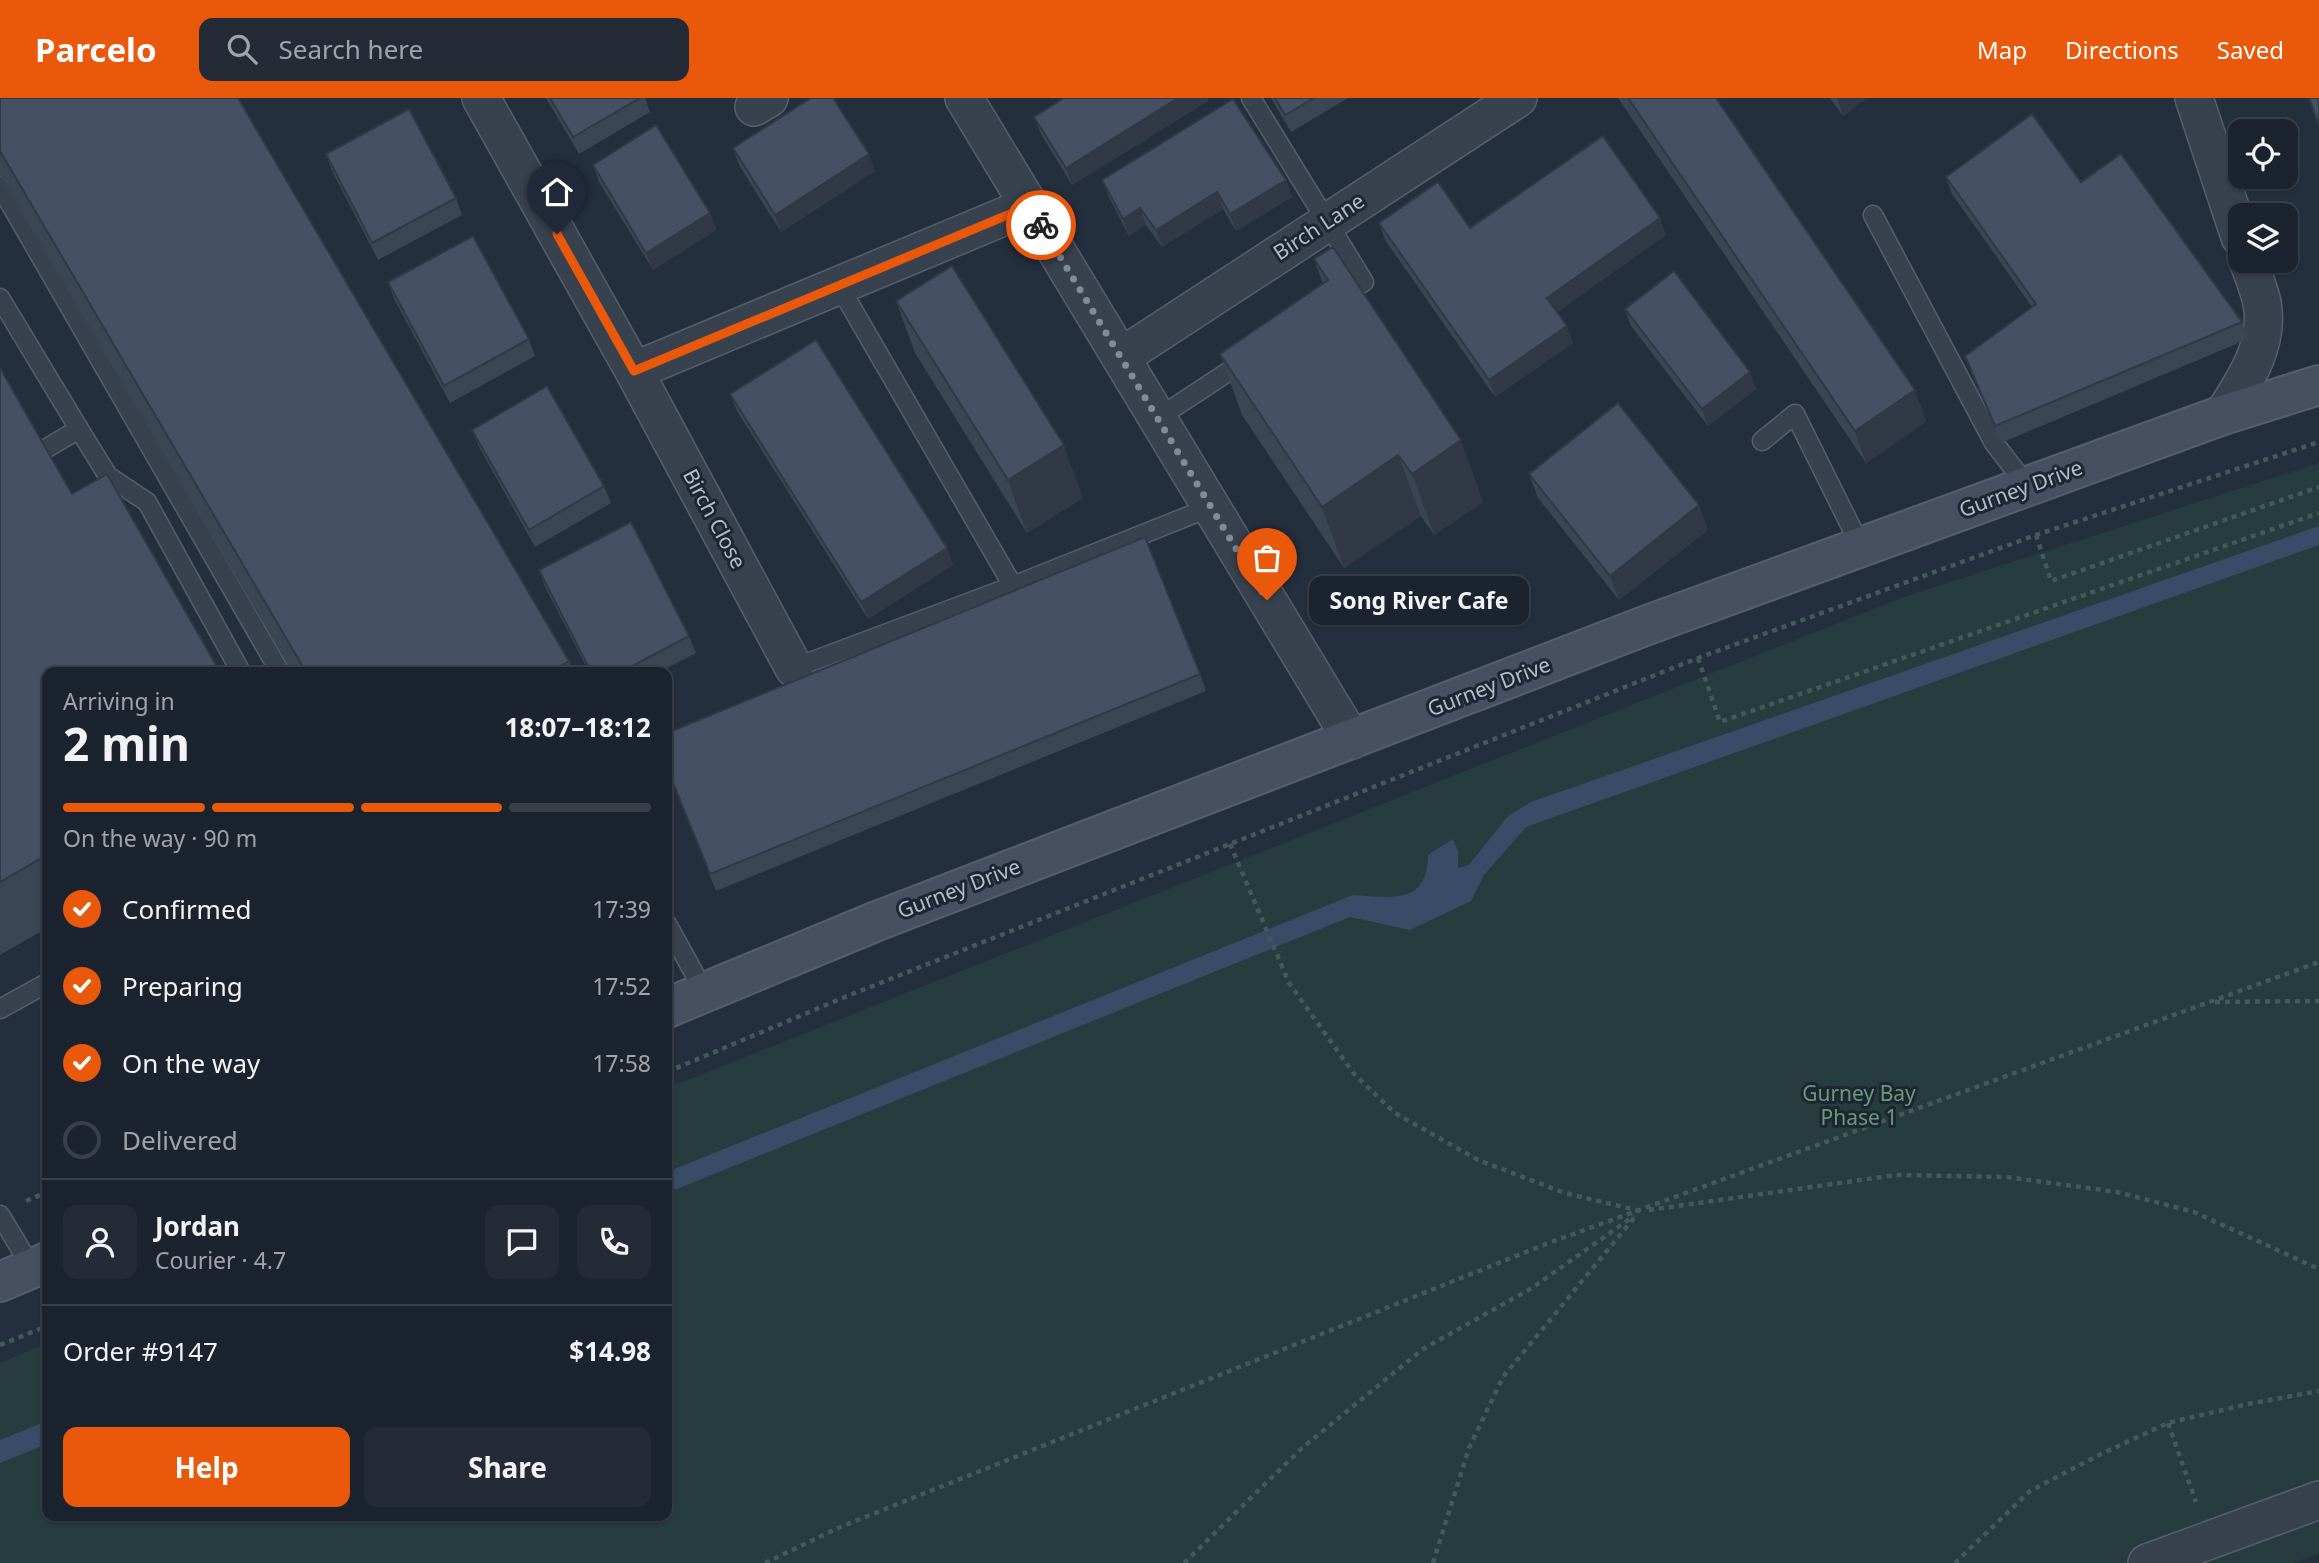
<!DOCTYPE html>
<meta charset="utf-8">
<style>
body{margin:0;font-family:"Noto Sans",sans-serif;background:#242b36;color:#f1f3f6;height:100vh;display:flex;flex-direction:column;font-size:26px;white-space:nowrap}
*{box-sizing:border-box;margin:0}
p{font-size:23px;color:#a0a4aa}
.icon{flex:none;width:38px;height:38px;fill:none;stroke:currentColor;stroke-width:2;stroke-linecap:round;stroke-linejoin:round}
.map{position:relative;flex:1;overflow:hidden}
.details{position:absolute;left:42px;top:569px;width:630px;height:854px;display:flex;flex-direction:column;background:#1b232e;border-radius:14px;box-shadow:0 2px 5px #0004,0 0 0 2px #39404a}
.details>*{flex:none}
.buttons{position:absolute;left:2228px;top:21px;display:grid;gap:14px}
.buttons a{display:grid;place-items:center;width:70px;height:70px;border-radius:14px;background:#1b232e;box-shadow:0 2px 5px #0004,0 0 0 2px #39404a;font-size:35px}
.pin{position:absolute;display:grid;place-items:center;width:60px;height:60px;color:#fff;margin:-72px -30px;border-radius:50% 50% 50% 0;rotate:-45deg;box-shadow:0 0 7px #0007}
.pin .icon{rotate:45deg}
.courier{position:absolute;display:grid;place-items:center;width:70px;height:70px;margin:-35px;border:5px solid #ea580c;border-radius:50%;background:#fff;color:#222;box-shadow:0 2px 9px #0007}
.bubble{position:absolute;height:49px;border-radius:14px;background:#1b232e;box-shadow:0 2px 5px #0004,0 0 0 2px #39404a;font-size:23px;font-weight:700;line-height:49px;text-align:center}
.overview em{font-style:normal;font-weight:700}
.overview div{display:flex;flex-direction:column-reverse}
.overview{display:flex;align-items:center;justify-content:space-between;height:119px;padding:0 21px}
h1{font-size:46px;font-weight:700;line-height:52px}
.bar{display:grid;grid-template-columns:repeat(4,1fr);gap:10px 7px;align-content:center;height:84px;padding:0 21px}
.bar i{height:9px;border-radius:5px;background:#39404a}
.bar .on{background:#ea580c}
.bar p{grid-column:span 4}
.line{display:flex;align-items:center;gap:18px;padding:0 21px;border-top:2px solid #39404a}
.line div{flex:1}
.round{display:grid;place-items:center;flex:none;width:74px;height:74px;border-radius:14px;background:#242b36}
ol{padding:0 21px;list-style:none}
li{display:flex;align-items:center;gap:21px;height:77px}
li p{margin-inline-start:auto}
li .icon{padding:7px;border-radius:50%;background:#ea580c;color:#fff;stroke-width:4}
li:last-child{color:#a0a4aa}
li i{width:38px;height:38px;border:4px solid #39404a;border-radius:50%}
.primary-button{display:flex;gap:14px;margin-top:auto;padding:14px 21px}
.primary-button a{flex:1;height:80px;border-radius:14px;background:#ea580c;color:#fff;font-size:28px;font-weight:700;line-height:80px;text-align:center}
.primary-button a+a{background:#242b36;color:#f1f3f6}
header{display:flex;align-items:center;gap:42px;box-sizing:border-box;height:98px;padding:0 35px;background:#ea580c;color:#fff}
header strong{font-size:33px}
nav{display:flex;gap:38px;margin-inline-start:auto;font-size:24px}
.search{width:490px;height:63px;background:#242b36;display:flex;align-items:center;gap:18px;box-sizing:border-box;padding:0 24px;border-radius:14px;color:#a0a4aa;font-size:26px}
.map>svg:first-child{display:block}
.green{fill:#263c3f}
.water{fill:#394c67}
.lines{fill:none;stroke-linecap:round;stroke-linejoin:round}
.lane-casing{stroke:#565f6c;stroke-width:21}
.street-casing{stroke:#565f6c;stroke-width:40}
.secondary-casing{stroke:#565f6c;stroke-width:42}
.path{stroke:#44595c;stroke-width:4.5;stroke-dasharray:5 5;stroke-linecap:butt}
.lane{stroke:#38414e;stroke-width:18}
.street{stroke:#38414e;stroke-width:37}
.secondary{stroke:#465061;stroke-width:38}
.wall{fill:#3b4654}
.shaded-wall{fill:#303945}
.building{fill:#455162;stroke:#303945;stroke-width:2}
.done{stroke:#828b98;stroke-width:7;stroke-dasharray:0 12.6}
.route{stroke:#ea580c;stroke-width:9}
.labels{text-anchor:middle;stroke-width:6;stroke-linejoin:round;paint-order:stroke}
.street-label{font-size:21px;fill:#b4bcc9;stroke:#1d2633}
.park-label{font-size:21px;fill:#6b9a76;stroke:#1d2633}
</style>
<header>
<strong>Parcelo</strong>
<div class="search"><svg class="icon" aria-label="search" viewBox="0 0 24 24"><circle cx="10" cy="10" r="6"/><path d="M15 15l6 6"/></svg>Search here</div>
<nav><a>Map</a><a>Directions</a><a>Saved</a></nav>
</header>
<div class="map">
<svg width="2319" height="1465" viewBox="0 0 2319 1465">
<rect width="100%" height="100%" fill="#242f3e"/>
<path class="green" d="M2319 365V1456L2293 1465H0V1265L47 1245V1418H667V990L1901 500Z"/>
<path class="water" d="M2319 428V447L1526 729 1484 777 1471 803 1410 832 1350 819 667 1095V1074L1353 797C1391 799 1427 808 1428 757L1453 741 1458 753V770L1469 767 1508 718 1531 704Z
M47 1323V1346L0 1365V1342Z"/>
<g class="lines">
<defs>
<path id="lane" d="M1251 0 1364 184 1339 200
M0 88 280 574
M1873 117 1994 345 2028 389
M838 186 1013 488
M0 200 79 331
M1158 320 1246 262
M1762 343 1795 316 1861 449
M37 356 79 331 108 378 147 404 241 574
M794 570 1013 488 1211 409
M667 826 705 895
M0 911 47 885
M0 1117 32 1170"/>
<path id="street" d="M481 0 634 273 794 570
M964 0 1352 642
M2194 0 2240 139
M754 9 769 0
M1121 259 1518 0
M634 273 1029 108
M2223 317C2244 284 2270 247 2262 205 2259 191 2253 176 2248 163
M2147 1465 2319 1402"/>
<path id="secondary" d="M667 910 877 823 1650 526 2223 317 2319 287
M0 1184 47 1164"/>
</defs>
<use href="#lane" class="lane-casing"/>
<use href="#street" class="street-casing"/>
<use href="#secondary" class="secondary-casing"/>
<path class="path" d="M2036 437 2051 483 2319 389
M1698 560 1720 624 2319 415
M1230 746 1289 885 1354 976 1395 1015 1478 1062 1565 1095 1640 1113
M2215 904 2319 903
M667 974 845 899 1698 560 2036 437 2319 344
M26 1103 47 1094
M1649 1112 1896 1077 2007 1079 2117 1094 2194 1114 2319 1171
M0 1247 47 1228
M2168 1325 2196 1404
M765 1465 838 1430 1546 1146 2319 864
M1184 1465 1302 1350 1423 1251 1532 1190 1634 1118
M1433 1465 1469 1350 1503 1279 1634 1120
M1955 1465 2030 1393 2101 1356 2168 1325 2248 1306 2319 1293"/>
<use href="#lane" class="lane"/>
<use href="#street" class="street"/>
<use href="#secondary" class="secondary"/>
</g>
<path class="wall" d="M0 0 569 563 573 574H292L0 77Z
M546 0H645L650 14 579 56Z
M1064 0H1207L1208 3 1072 87 1041 36 1034 19Z
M1271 0H1348L1291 34Z
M1618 0H1716L1915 292 1926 324 1866 365Z
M1830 0H1867L1843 18Z
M733 50 875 73 781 134 739 67Z
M326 56 456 100 462 117 378 162 332 73Z
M593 67 710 115 716 132 653 172 599 84Z
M1946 79 2081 84 2242 224 2248 241 2001 345 1965 258 2032 209 1952 96Z
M1102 82H1286L1292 99 1236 133 1223 111 1162 149 1146 127 1129 138 1109 99Z
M1379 125 1470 130 1666 137 1557 214 1573 245 1495 299 1385 142Z
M1314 161 1483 404 1434 437 1421 418 1344 470 1242 317 1220 256 1323 186Z
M388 184 529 241 535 258 450 305 394 201Z
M896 203 1083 400 1027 435 915 255Z
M1625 211 1756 291 1708 328 1631 228Z
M0 270 72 396 47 574V830L0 857Z
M730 296 953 467 868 521 737 313Z
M472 332 604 388 611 405 535 449 479 349Z
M1529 376 1708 432 1619 502 1538 400Z
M539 472 689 538 696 555 659 574H589L545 489Z
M1200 576 1206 593 716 793 667 671V635Z"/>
<path class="shaded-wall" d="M1178 0H1207L1208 3 1072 87 1066 70Z
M1837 0H1867L1843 18Z
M869 56 875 73 781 134 775 117Z
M1286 82 1292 99 1236 133 1230 116Z
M1217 94 1223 111 1162 149 1156 132Z
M1140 110 1146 127 1129 138 1123 121Z
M710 115 716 132 653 172 646 155Z
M1660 120 1666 137 1553 217 1547 200Z
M1567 228 1573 245 1495 299 1489 282Z
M1750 274 1756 291 1708 328 1702 311Z
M1915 292 1926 324 1866 365 1855 333Z
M1461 342 1483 404 1434 437 1412 376Z
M1064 347 1083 400 1027 435 1008 382Z
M1398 357 1421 418 1344 470 1322 409Z
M1699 407 1708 432 1619 502 1610 478Z
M947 450 953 467 868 521 861 504Z"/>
<path class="building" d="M0 0H238L569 563 550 574H306L0 53Z
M550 0H640L573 39Z
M811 0H833L869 56 775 117 733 50Z
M1064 0H1178L1066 70 1034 19Z
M1275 0H1314L1285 17Z
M1628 0H1716L1915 292 1855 333Z
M2309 0H2319V28Z
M1233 1 1286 82 1230 116 1217 94 1156 132 1140 110 1123 121 1102 82Z
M409 11 456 100 372 145 326 56Z
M2032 16 2081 84 2121 56 2242 224 1995 328 1965 258 2036 206 1946 79Z
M656 27 710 115 646 155 593 67Z
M1603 38 1660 120 1547 200 1567 228 1489 282 1379 125 1438 84 1470 130Z
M473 138 529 241 444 288 388 184Z
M1333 149 1461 342 1412 376 1398 357 1322 409 1220 256 1328 182 1314 161Z
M952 168 1064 347 1008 382 896 203Z
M1674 173 1750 274 1702 311 1625 211Z
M816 242 947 450 861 504 730 296Z
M0 270 72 396 107 376 220 574H47V757L0 784Z
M547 288 604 388 529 432 472 332Z
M1618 305 1699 407 1610 478 1529 376Z
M631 424 689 538 621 574H591L539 472Z
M1145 439 1200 576 710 776 667 670V635Z"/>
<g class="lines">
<path class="done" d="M1041 127 1267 502"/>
<path class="route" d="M557 136 634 273 1029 108 1041 127"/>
</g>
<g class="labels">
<g class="street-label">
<text transform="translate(1319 129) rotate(-33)" y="7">Birch Lane</text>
<text transform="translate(2021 391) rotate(-20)" y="7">Gurney Drive</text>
<text transform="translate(714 421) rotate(62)" y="7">Birch Close</text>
<text transform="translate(1489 589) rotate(-21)" y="7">Gurney Drive</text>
<text transform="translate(959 791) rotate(-21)" y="7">Gurney Drive</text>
</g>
<g class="park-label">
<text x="1859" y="1003">Gurney Bay<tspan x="1859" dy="24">Phase 1</tspan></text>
</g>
</g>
</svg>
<div class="buttons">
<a><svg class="icon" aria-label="locate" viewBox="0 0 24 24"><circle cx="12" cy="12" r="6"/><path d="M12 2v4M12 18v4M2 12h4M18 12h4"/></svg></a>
<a><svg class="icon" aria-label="layers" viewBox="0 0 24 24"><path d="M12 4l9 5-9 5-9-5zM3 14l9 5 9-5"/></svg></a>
</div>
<div class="pin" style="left:1267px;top:502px;background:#ea580c"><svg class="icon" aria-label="bag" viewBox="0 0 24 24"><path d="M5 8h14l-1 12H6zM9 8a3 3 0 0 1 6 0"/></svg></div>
<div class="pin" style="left:557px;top:136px;background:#1f2937"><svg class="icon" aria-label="home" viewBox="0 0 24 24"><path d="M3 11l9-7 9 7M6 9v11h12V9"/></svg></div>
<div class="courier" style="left:1041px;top:127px"><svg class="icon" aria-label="bike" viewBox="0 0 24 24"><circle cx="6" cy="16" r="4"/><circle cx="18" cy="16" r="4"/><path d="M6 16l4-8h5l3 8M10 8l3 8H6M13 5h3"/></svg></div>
<div class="bubble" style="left:1309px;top:478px;width:220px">Song River Cafe</div>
<section class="details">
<div class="overview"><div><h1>2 min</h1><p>Arriving in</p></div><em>18:07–18:12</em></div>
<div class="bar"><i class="on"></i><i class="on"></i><i class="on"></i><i></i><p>On the way · 90 m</p></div>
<ol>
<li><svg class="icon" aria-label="check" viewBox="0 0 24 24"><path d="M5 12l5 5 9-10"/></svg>Confirmed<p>17:39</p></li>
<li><svg class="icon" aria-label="check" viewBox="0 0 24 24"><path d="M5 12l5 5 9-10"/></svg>Preparing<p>17:52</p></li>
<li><svg class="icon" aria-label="check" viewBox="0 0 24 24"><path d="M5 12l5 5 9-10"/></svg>On the way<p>17:58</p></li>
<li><i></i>Delivered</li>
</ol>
<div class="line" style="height:126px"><a class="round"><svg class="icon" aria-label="person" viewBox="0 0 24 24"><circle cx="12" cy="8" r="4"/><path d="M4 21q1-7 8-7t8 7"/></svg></a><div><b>Jordan</b><p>Courier · 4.7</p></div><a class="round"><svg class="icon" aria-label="chat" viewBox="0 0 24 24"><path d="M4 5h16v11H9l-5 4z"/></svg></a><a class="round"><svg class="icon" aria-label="phone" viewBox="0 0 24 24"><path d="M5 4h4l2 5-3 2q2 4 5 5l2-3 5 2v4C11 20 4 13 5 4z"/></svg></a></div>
<div class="line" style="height:91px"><div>Order #9147</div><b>$14.98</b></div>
<div class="primary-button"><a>Help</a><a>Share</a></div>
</section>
</div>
